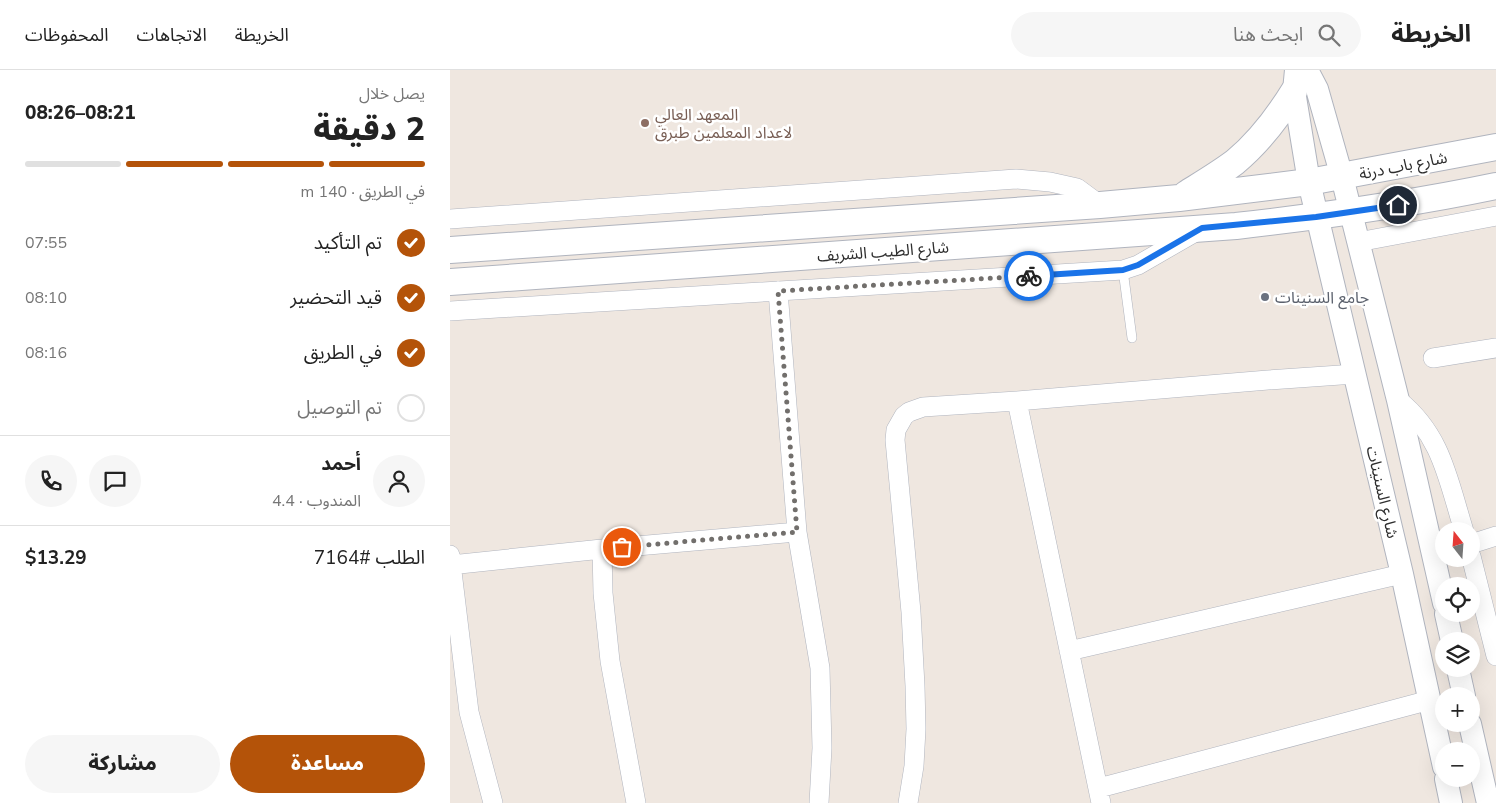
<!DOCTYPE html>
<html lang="ar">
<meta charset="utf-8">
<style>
body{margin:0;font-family:"Nunito Sans","Noto Sans Arabic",sans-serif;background:#f6f6f6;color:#222;direction:rtl;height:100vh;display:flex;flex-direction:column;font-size:19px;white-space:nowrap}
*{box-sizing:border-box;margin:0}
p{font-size:16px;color:#767676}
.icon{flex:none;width:28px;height:28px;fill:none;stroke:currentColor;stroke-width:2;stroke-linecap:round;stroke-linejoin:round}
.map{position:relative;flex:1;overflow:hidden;direction:ltr}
.drawer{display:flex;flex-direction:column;background:#fff;width:450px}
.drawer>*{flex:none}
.needle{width:32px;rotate:343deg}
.controls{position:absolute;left:985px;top:452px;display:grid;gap:10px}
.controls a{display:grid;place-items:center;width:45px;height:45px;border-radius:50%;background:#fff;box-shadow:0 5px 20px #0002;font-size:25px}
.pin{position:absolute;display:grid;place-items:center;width:42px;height:42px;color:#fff;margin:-21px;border:2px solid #fff;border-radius:50%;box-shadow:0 1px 5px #0007}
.courier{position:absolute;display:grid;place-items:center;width:50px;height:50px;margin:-25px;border:4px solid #1a73e8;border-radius:50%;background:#fff;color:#222;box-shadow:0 1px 6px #0007}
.head em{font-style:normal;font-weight:800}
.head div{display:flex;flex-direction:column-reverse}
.head{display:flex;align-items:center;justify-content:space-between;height:85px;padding:0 25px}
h1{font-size:32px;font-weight:800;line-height:38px}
.bar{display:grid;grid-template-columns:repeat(4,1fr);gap:8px 5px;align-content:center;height:60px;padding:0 25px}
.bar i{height:6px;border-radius:4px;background:#e0e0e0}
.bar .on{background:#b45309}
.bar p{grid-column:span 4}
.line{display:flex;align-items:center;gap:12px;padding:0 25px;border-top:1px solid #e0e0e0}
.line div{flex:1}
.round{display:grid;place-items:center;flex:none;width:52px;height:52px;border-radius:26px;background:#f6f6f6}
ol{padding:0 25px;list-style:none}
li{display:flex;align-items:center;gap:15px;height:55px}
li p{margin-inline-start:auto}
li .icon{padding:5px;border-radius:50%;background:#b45309;color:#fff;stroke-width:4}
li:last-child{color:#767676}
li i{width:28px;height:28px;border:2px solid #e0e0e0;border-radius:50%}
.cta{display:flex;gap:10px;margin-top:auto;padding:10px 25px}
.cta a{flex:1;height:58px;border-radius:30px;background:#b45309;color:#fff;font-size:20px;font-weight:800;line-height:58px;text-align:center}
.cta a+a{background:#f6f6f6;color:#222}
header{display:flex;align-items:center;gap:30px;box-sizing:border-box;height:70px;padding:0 25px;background:#fff;border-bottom:1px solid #e0e0e0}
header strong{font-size:24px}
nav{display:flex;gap:28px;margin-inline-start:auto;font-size:18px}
.search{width:350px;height:45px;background:#f6f6f6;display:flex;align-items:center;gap:12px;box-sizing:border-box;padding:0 18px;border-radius:28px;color:#767676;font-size:19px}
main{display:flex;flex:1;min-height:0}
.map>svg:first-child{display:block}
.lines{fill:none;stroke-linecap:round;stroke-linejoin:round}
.service-casing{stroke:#b0b4be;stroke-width:10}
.minor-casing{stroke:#b0b4be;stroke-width:20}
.tertiary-casing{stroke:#b0b4be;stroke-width:24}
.secondary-casing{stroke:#b0b4be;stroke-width:28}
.service{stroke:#fff;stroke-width:9}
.minor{stroke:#fff;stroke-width:19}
.tertiary{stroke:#fff;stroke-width:22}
.secondary{stroke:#fff;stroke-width:26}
.done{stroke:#726f6c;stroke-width:5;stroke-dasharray:0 9}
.route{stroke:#1a73e8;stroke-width:6}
.education-dot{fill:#8d6e63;stroke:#fff;stroke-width:2}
.worship-dot{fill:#6b7280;stroke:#fff;stroke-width:2}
.labels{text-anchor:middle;stroke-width:5;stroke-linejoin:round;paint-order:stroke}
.education-label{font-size:16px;fill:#785e54;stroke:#fff;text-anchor:start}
.street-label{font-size:16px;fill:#2e2e2e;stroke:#fff}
.worship-label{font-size:16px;fill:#5b616d;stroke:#fff;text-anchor:start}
</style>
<header>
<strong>الخريطة</strong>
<div class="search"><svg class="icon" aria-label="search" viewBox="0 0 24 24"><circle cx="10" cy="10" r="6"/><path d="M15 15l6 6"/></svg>ابحث هنا</div>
<nav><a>الخريطة</a><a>الاتجاهات</a><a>المحفوظات</a></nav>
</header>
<main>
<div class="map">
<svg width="1046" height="733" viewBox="0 0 1046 733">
<rect width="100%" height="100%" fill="#efe7e0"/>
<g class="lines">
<defs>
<path id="service" d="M673 200 682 268"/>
<path id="minor" d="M0 149 566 109 600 112 627 118 650 135
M908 172 1046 146
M0 241 673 200 688 195 747 161
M983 288 1046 278
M948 330C992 365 998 410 1014 461
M567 331 651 733
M347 462 370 598 372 678 369 733
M1021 474 1046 466
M152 479 153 523 160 591 186 733
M0 485 19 642 43 733
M1021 486 1046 586
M0 495 152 479 347 462 328 221
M619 581 952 504
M649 718 980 630
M458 733 464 696 466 659 465 616 461 542 445 370 446 360 454 346 459 342 473 337 567 331 818 310 905 304"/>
<path id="tertiary" d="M846 0 844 21 859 112 952 504 994 697
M857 0 867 19 892 107 948 330 994 533
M996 544 1002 571
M1008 599 1014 626
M1020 654 1038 733
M996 709 1001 733"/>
<path id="secondary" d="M736 124C752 114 769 104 785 92 809 72 828 47 844 21
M0 180 650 135 729 128 859 112 1046 77
M0 212 786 156C874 146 960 134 1046 116"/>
</defs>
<use href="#service" class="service-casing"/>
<use href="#minor" class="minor-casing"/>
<use href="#tertiary" class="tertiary-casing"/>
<use href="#secondary" class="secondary-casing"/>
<use href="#service" class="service"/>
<use href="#minor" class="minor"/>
<use href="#tertiary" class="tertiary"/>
<use href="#secondary" class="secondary"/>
</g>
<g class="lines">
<path class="done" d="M172 477 347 462 328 221 579 206"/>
<path class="route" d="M579 206 673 200 688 195 752 158 866 147 948 135"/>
</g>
<circle class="education-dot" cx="195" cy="53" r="5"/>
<circle class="worship-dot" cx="815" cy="227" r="5"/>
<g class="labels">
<g class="education-label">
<text x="205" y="50">المعهد العالي<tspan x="205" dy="18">لاعداد المعلمين طبرق</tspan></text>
</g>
<g class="street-label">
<text transform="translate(953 95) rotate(-11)" y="6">شارع باب درنة</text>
<text transform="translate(433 181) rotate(-4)" y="6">شارع الطيب الشريف</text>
<text transform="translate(933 422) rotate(77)" y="6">شارع السنينات</text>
</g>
<g class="worship-label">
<text x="825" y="233">جامع السنينات</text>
</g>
</g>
</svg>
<div class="controls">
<a><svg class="needle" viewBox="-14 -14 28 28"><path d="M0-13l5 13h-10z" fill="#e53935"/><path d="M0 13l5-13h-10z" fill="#767676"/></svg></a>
<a><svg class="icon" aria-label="locate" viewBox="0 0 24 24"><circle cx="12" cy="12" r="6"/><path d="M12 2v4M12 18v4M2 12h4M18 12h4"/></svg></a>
<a><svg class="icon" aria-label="layers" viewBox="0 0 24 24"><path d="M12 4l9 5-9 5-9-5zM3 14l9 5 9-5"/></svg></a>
<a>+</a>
<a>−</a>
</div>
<div class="pin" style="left:172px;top:477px;background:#ea580c"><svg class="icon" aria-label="bag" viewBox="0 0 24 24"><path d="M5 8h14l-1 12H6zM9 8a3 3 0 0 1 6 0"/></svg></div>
<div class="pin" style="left:948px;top:135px;background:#1f2937"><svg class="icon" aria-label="home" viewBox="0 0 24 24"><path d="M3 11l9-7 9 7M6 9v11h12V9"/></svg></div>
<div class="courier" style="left:579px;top:206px"><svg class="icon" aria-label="bike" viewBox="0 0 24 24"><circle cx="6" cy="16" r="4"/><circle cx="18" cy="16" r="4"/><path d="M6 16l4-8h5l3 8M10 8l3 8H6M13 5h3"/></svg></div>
</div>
<section class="drawer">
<div class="head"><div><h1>2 دقيقة</h1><p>يصل خلال</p></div><em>08:21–08:26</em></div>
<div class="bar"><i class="on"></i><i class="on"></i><i class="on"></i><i></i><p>في الطريق · 140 m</p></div>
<ol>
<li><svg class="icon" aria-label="check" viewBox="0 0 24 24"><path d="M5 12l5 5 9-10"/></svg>تم التأكيد<p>07:55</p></li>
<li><svg class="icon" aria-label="check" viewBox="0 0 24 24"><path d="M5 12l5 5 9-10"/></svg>قيد التحضير<p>08:10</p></li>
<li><svg class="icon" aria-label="check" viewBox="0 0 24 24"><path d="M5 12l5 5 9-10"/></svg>في الطريق<p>08:16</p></li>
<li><i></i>تم التوصيل</li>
</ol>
<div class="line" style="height:90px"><a class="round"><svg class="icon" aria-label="person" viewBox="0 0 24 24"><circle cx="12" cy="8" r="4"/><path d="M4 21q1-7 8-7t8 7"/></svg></a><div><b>أحمد</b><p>المندوب · 4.4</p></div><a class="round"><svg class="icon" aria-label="chat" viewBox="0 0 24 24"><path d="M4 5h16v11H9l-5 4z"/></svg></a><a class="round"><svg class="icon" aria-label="phone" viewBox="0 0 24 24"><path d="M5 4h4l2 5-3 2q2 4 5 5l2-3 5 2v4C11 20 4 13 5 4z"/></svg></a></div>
<div class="line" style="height:65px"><div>الطلب #7164</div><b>$13.29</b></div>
<div class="cta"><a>مساعدة</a><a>مشاركة</a></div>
</section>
</main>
